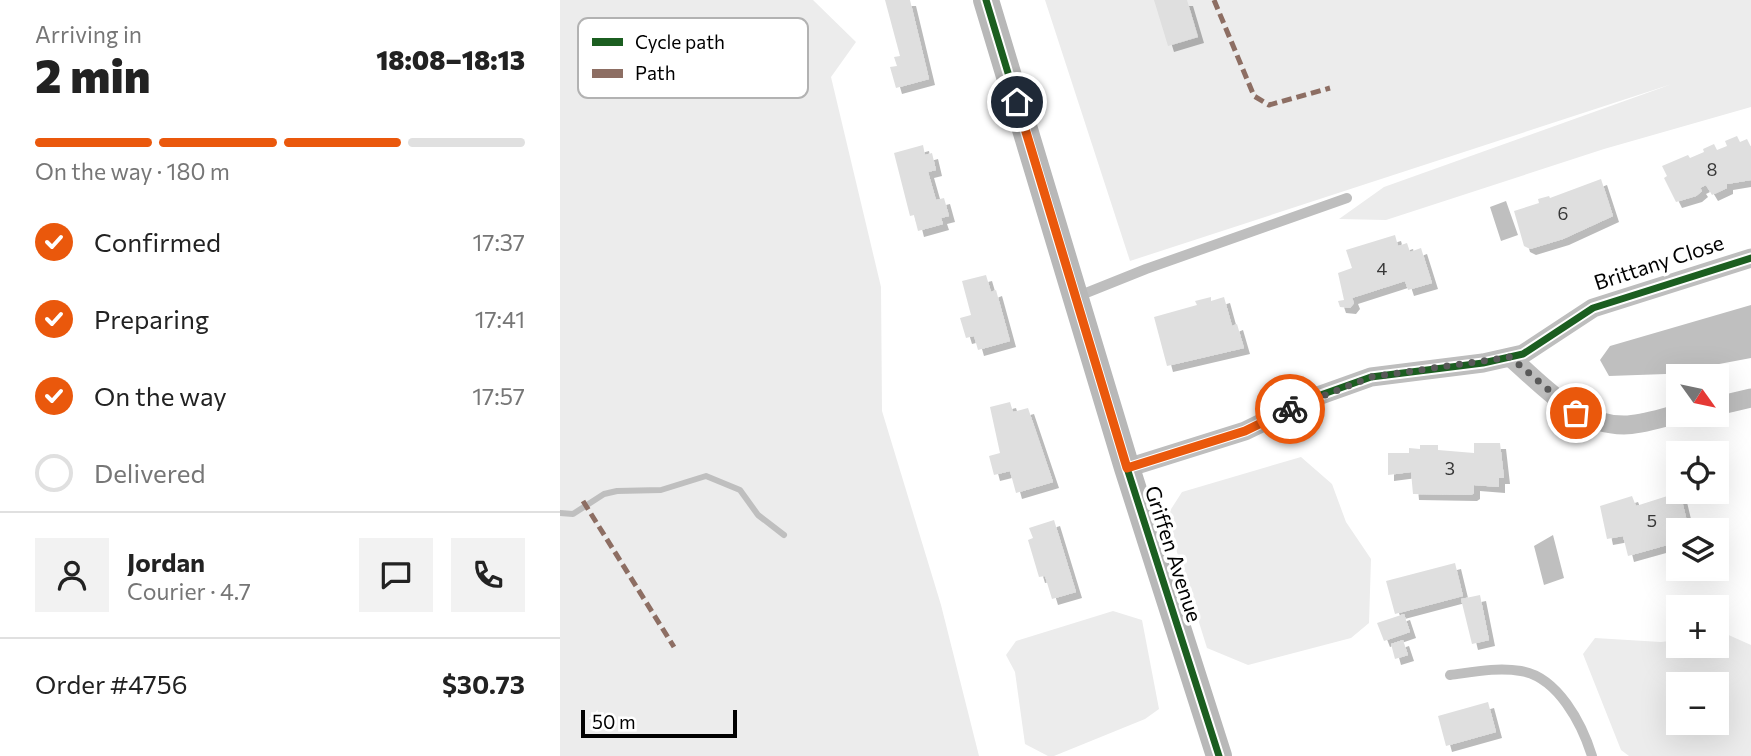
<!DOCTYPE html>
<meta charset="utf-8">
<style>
body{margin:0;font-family:Commissioner,sans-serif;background:#f2f2f2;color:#222;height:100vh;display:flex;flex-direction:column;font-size:26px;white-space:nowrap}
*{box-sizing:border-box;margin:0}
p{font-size:23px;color:#767676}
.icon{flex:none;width:38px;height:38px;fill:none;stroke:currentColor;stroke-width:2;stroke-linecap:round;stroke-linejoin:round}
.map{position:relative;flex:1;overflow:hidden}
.details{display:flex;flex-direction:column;background:#fff;width:560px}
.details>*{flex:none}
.needle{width:46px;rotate:123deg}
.buttons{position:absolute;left:1106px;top:364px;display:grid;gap:14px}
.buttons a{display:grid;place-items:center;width:63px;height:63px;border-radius:0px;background:#fff;box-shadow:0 7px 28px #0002;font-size:35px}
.scale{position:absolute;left:21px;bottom:18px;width:156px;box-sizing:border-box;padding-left:7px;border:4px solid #000;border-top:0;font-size:19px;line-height:24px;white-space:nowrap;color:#000;-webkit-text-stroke:5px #fff;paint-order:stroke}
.pin{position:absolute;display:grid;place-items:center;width:60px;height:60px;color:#fff;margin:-30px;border:4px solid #fff;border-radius:50%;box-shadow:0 2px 7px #0007}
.courier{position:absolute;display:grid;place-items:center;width:70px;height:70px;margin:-35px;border:5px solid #ea580c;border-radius:50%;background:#fff;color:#222;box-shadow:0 2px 9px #0007}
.overview em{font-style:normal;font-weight:800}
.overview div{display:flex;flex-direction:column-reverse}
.overview{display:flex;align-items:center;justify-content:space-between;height:119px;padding:0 35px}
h1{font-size:46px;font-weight:800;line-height:52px}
.bar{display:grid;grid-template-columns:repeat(4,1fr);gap:10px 7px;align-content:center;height:84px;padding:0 35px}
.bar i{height:9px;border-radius:5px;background:#e0e0e0}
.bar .active{background:#ea580c}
.bar p{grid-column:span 4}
.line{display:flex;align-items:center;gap:18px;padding:0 35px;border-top:2px solid #e0e0e0}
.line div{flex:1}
.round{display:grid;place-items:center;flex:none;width:74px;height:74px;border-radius:0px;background:#f2f2f2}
ol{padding:0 35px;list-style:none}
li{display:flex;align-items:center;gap:21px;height:77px}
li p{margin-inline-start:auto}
li .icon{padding:7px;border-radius:50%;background:#ea580c;color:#fff;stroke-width:4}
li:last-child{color:#767676}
li i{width:38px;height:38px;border:4px solid #e0e0e0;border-radius:50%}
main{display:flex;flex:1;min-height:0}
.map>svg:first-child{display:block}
.green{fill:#ececec;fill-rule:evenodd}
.water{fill:#bfbfbf}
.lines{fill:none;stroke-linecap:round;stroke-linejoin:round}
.stream{stroke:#bfbfbf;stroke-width:6}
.building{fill:#dfdfdf;filter:url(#shadow)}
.lane{stroke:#bebebe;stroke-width:10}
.street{stroke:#bebebe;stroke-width:19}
.secondary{stroke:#b8b8b8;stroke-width:26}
.quiet{stroke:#8d6e63;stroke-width:5;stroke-dasharray:10 5;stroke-linecap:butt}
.cycleway-casing{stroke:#fff;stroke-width:11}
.cycleway{stroke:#1b5e20;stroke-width:7}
.done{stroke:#595959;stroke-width:7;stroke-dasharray:0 12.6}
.route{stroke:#ea580c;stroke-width:9}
.labels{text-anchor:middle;stroke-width:7;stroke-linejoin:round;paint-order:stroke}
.number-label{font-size:18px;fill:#383838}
.street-label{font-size:21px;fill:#000;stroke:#fff}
.key{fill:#fff;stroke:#b2b2b2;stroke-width:2}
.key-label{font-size:19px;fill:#000}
</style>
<main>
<section class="details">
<div class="overview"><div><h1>2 min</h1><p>Arriving in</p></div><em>18:08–18:13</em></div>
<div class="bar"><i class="active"></i><i class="active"></i><i class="active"></i><i></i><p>On the way · 180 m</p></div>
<ol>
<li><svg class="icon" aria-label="check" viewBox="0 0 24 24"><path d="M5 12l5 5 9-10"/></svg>Confirmed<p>17:37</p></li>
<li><svg class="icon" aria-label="check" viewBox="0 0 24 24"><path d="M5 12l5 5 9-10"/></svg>Preparing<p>17:41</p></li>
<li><svg class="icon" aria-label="check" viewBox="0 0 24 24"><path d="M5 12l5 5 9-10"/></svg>On the way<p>17:57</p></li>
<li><i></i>Delivered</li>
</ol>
<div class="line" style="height:126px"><a class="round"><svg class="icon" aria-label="person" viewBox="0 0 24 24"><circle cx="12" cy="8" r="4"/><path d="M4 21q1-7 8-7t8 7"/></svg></a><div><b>Jordan</b><p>Courier · 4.7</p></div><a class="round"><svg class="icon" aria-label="chat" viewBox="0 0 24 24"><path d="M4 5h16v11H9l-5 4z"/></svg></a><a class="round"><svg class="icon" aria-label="phone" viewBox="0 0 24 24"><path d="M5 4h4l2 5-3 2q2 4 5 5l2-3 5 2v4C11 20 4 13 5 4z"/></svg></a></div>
<div class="line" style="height:91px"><div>Order #4756</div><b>$30.73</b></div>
</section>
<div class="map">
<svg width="1191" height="756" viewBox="0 0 1191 756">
<defs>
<filter id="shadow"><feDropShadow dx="6" dy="6" stdDeviation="0" flood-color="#0004"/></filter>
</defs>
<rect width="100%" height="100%" fill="#fff"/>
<path class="green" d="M0 0H253L296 42 271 77 321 287 322 411 381 605 419 756H0Z
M485 0H1191V107L1044 149 826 220 779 219 824 187 1112 84 570 261Z
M741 457 772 484 786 522 811 559 809 623 791 638 688 665 647 648 606 517 622 492Z
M553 611 582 620 599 709 585 719 494 756H488L465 744 455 672 446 655 456 641Z
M1164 633 1191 645V756H1069L1061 750 1023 654 1035 638 1101 642 1118 640V646H1157V634ZM1118 684H1157V723H1118Z"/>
<path class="water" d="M946 201 958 235 941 241 930 207Z
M1191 305V358L1106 374 1049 376 1040 360 1050 346Z
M993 535 1004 578 984 585 974 546Z"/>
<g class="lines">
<path class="stream" d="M0 513 13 514 44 494 57 491 101 490 146 476 180 490 198 515 224 535"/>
</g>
<path class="building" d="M325 0H350L369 79 336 88 330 67 337 66 334 57 340 56Z
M594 0H627L638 37 608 46Z
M1177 136 1180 142 1187 139 1191 147V180L1167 184V188L1152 195 1146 185 1140 188 1142 191 1136 196 1116 202 1104 178 1107 176 1102 166 1128 155 1130 158 1144 152 1143 149 1154 144 1157 150 1167 146 1165 141Z
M363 145 365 155 372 153 376 170 368 172 376 200 384 198 389 216 381 218 383 224 358 231 354 215 350 216 334 153Z
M1041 179 1053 216 1003 239 970 249 964 246 954 211 979 203 978 199 989 196 990 198Z
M835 235 838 246 847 243 850 252 861 248 872 283 848 290 845 281 792 298 794 303 790 308 780 307 778 301 784 300 778 273 792 268 786 250Z
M426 275 431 292 436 290 450 341 418 350 414 336 406 338 400 318 411 315 402 281Z
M651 297V301L664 297 672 326 677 324 684 348 607 366 594 317 637 305 635 301Z
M450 402 453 412 468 408 493 482 456 493 450 471 434 475 429 456 440 453 430 407Z
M914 443H940L944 478H939V487L914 485V493L911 495 853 494 851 472 828 475V453H849V448L860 449V445H878V450L914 453Z
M1120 492 1129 530H1118V542L1068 556 1063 536 1047 539 1040 506 1072 496 1076 506Z
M494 520 516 592 492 599 485 576 479 577 468 540 473 538 469 528Z
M895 563 903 596 835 614 826 581Z
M920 595 929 640 912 644 901 599Z
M844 614 850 632 824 641 817 623Z
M843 640 848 655 835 659 831 644Z
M928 702 936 732 886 746 878 716Z"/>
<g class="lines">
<path class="lane" d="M516 297 586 269 787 198
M890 675C913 672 937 667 961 671 998 677 1022 724 1032 756"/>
<path class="street" d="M950 357C984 386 1016 425 1064 425 1082 425 1101 418 1118 414
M1157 406 1191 398
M567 468 685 431 755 397 811 377 923 363 963 354 1033 308 1191 258"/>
<path class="secondary" d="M426 0 567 468 659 756"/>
<path class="quiet" d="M654 0 694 96 709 105 770 88
M23 501 114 647"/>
<defs>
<path id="cycleway" d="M426 0 567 468 659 756
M567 468 685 431 755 397 811 377 923 363 963 354 1033 308 1191 258"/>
</defs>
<use href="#cycleway" class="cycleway-casing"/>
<use href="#cycleway" class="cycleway"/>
</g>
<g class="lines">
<path class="done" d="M730 409 811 377 950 357 1016 413"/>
<path class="route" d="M457 102 567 468 685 431 730 409"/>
</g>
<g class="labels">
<g class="number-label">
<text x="1152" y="176">8</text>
<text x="1003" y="220">6</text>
<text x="822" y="275">4</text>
<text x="890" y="475">3</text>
<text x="1092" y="527">5</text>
</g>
<g class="street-label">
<text transform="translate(1099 263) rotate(-18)" y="7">Brittany Close</text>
<text transform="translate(613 554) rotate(72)" y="7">Griffen Avenue</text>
</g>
</g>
<rect x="18" y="18" width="230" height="80" rx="10" class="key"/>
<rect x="32" y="38" width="31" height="8" fill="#1b5e20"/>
<rect x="32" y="69" width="31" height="9" fill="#8d6e63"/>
<g class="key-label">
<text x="75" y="49">Cycle path</text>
<text x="75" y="80">Path</text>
</g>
</svg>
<div class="buttons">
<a><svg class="needle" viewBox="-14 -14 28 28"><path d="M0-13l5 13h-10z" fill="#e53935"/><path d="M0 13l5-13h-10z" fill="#767676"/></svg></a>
<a><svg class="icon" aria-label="locate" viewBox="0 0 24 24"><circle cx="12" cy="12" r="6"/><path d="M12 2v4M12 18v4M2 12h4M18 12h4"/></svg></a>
<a><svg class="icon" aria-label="layers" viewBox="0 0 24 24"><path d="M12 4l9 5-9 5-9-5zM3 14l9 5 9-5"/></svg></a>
<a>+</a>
<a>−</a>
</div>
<div class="scale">50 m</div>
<div class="pin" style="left:1016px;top:413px;background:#ea580c"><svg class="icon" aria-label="bag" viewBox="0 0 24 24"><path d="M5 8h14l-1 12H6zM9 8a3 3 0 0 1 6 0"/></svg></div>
<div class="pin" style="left:457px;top:102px;background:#1f2937"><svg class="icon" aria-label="home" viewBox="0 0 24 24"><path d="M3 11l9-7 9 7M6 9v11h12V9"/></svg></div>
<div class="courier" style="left:730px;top:409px"><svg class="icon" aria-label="bike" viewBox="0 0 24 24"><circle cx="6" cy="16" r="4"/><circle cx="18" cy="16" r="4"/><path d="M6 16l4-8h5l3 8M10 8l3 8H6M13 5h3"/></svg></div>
</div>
</main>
